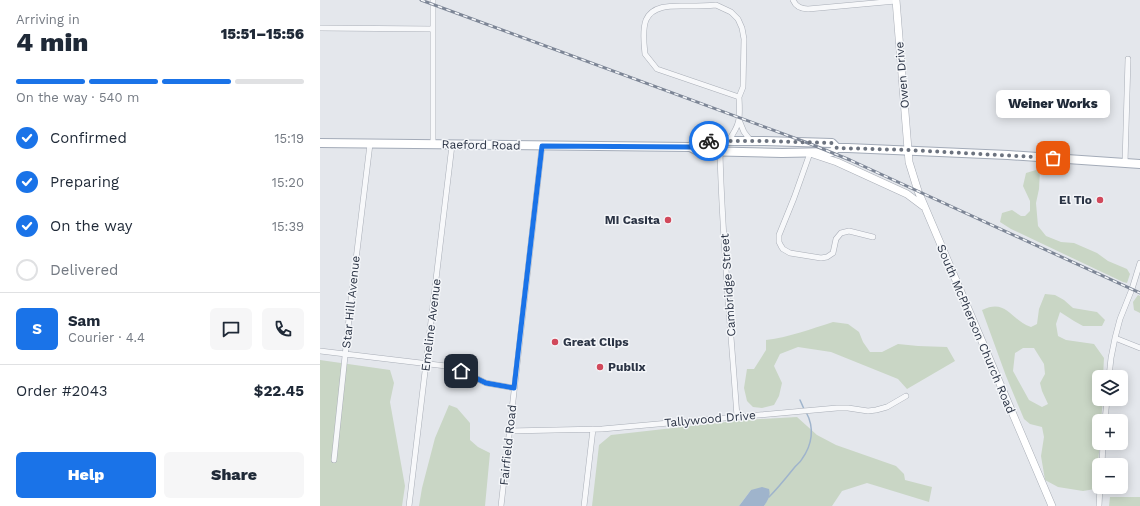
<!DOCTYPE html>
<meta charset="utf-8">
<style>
body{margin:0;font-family:"Work Sans",sans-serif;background:#f6f6f7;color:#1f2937;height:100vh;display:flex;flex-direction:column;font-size:15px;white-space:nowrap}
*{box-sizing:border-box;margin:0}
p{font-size:13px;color:#747a83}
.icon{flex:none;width:22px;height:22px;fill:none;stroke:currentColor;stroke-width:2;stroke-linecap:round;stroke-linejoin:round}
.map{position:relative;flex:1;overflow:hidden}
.sheet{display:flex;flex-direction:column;background:#fff;width:320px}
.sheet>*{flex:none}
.buttons{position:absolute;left:772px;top:370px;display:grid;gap:8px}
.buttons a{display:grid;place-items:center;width:36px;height:36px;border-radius:6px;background:#fff;box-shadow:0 2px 10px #0003;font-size:20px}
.pin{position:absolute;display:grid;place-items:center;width:34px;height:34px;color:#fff;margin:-17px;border-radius:8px;box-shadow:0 2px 6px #0006}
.courier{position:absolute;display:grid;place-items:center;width:40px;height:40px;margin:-20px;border:3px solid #1a73e8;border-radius:50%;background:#fff;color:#222;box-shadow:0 1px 5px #0007}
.bubble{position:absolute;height:28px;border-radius:6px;background:#fff;box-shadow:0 2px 10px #0003;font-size:13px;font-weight:800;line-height:28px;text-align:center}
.overview em{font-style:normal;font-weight:800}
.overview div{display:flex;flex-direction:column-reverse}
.overview{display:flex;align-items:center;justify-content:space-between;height:68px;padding:0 16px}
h1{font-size:26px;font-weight:800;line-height:30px}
.bar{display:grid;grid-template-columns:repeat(4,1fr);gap:6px 4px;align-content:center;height:48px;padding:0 16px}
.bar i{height:5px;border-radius:3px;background:#e0e1e3}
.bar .current{background:#1a73e8}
.bar p{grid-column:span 4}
.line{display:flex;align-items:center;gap:10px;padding:0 16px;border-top:1px solid #e0e1e3}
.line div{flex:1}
.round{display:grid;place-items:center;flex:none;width:42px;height:42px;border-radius:6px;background:#f6f6f7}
ol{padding:0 16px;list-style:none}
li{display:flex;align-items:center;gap:12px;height:44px}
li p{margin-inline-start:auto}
li .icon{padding:4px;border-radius:50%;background:#1a73e8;color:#fff;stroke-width:4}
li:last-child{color:#747a83}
li i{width:22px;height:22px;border:2px solid #e0e1e3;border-radius:50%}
.cta{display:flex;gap:8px;margin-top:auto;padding:8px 16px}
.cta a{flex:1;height:46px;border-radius:6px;background:#1a73e8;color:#fff;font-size:16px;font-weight:800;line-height:46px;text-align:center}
.cta a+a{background:#f6f6f7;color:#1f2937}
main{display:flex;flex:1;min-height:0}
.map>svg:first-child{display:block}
.green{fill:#c9d6c5;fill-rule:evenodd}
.water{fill:#9fb4cc}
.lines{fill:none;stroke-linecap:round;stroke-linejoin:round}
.stream{stroke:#9fb4cc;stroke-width:1.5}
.street-casing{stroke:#a9aeb7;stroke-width:6}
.secondary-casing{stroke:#a9aeb7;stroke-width:8}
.primary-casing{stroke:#a3abb8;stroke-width:10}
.street{stroke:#f7f8fa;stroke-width:5}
.secondary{stroke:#fff;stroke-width:7}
.primary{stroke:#fff;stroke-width:8}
.rail-casing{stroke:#7d8696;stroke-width:3}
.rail{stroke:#f4f6f9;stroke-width:1.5;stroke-dasharray:4.5;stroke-linecap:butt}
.done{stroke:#6c737f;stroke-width:4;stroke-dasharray:0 7.2}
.route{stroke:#1a73e8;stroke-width:5}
.poi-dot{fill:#d1495b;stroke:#f4f6f9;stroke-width:1.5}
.labels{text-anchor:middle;stroke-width:3;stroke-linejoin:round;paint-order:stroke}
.street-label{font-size:12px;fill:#2b3445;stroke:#f4f6f9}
.poi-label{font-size:12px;font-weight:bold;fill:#2b3445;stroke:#f4f6f9;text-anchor:end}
</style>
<main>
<section class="sheet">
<div class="overview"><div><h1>4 min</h1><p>Arriving in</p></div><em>15:51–15:56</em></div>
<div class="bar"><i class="current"></i><i class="current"></i><i class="current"></i><i></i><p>On the way · 540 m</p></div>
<ol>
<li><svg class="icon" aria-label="check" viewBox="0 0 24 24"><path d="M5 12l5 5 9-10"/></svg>Confirmed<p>15:19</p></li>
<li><svg class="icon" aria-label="check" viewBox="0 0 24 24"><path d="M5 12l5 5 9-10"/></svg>Preparing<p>15:20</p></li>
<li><svg class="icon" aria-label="check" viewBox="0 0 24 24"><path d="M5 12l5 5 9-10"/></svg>On the way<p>15:39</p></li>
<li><i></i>Delivered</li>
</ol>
<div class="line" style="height:72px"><b class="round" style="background:#1a73e8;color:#fff">S</b><div><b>Sam</b><p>Courier · 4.4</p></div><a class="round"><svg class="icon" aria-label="chat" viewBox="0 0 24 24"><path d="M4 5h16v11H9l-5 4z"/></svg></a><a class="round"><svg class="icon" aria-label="phone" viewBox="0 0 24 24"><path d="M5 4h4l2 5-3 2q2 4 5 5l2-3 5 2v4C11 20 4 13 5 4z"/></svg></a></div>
<div class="line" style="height:52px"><div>Order #2043</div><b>$22.45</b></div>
<div class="cta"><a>Help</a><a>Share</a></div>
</section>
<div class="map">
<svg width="820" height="506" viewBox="0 0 820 506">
<rect width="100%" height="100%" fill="#e4e7ec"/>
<path class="green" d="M716 170 720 171 719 189 716 203 718 226 726 236 741 242 754 243 777 253 788 261 807 269 810 274 807 283 803 282 691 229 680 222 682 213 692 210 701 216H705L710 211V201L703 186 706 173Z
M725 294 735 295 744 300 753 308 777 312 785 320 782 326H763L754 321 740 312 736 324 738 336 746 340 774 344 784 358 783 377H779V399H783L781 421H779V443H780L775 489 763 491 738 487 725 480 721 456 724 437 722 427 710 424 704 419 686 376 662 310C687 298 690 320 711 327L717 324 719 309ZM703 348H714L724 364 725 374 720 383 722 391 728 404 722 407 709 400 693 371 695 353Z
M818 295 820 296V313L814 310 813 302Z
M513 322 528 324 539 332 543 342 550 352H562L578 344 598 346 627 347 635 361 587 389 578 379 511 352 478 347 460 354 454 366 462 383 459 396 454 405 442 408 433 407 427 401 424 388 427 369H434L446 350V340C470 337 491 329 513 322Z
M0 360 70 370 74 383 70 402 85 486 82 506H0Z
M129 405 137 408 150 423V440L158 447 170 453 165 506H99L102 488 115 438Z
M477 417 497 435 516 445 576 466 584 474 585 480 612 487 609 502 547 483 522 491 512 506H444L448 499 431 490 419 506H272L279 445 291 435 424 420Z
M790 497H820V506H789Z"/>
<path class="water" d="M442 487 449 489C451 496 448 500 444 506H419L431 490Z"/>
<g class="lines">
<path class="stream" d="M480 400 484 409
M448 496 449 497C458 488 466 478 474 468 476 465 480 463 482 459 492 445 495 428 486 412"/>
<defs>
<path id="street" d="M113 0V145
M473 0C476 7 481 9 488 9L576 1
M396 5 411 12 418 19 422 28 424 39 423 87 419 97 337 69 325 54C324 44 322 30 326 20 333 4 354 6 368 6 377 6 386 6 396 5Z
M0 28 113 29
M419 120 424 132 431 141
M408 141C421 124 420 117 419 97
M400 152C402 241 411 329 417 417
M490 153 474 198 459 235V242L461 246 463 249 470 253 501 258 507 257 513 253 516 239 521 233 529 231 553 237
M805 163 808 59
M795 338 820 348
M0 351 126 366 141 371 166 383 194 388
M789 377 791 358 795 338 800 319 812 289 820 263
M785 421 787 399
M189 431 282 429 517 408H528L548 411 556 410 567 407 586 396
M14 460 30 309 50 144
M782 465 783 443
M89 506 132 145
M181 506 222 146
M264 506 273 429
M779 506 780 487"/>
<path id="secondary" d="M576 0 589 162 598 191 732 506
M490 153 517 162 587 194 603 206"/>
<path id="primary" d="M0 143 370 147 378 151 462 153 512 152 517 148H528L688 155 820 164
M370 147 378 141H444L512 143 517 148"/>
</defs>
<use href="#street" class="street-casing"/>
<use href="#secondary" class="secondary-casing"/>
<use href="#primary" class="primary-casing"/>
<use href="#street" class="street"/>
<use href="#secondary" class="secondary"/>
<use href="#primary" class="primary"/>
<defs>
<path id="rail" d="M101 0 488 143 530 160 820 293"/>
</defs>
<use href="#rail" class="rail-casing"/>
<use href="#rail" class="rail"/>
</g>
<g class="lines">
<path class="done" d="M389 141H444L512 143 517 148 588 150 733 158"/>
<path class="route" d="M141 371 166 383 194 388 222 146 370 147 378 141H389"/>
</g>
<g class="poi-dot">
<circle cx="780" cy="200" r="4"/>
<circle cx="348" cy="220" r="4"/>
<circle cx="235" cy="342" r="4"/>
<circle cx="280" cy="367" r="4"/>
</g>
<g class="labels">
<g class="street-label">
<text transform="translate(582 75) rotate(-95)" y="4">Owen Drive</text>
<text transform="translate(161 145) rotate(1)" y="4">Raeford Road</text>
<text transform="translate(408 285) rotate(-94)" y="4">Cambridge Street</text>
<text transform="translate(31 302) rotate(-84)" y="4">Star Hill Avenue</text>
<text transform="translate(111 325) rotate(-83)" y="4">Emeline Avenue</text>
<text transform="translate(656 329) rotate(67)" y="4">South McPherson Church Road</text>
<text transform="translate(390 419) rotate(-5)" y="4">Tallywood Drive</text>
<text transform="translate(188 445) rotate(-84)" y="4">Fairfield Road</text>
</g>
<g class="poi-label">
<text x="772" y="204">El Tio</text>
<text x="340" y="224">Mi Casita</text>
<text x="243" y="346" text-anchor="start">Great Clips</text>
<text x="288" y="371" text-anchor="start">Publix</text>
</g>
</g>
</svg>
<div class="buttons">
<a><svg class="icon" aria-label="layers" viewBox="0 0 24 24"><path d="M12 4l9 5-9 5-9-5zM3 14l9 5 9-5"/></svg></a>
<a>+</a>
<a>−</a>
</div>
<div class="pin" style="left:733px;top:158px;background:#ea580c"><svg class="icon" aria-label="bag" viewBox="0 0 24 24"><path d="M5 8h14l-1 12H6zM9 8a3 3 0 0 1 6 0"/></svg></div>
<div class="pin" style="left:141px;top:371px;background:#1f2937"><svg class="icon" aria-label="home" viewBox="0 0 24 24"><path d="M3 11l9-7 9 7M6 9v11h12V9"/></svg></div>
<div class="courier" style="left:389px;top:141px"><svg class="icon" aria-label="bike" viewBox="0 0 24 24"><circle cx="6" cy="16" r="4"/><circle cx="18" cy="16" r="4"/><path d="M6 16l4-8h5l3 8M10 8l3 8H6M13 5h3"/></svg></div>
<div class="bubble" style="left:676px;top:90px;width:114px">Weiner Works</div>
</div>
</main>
